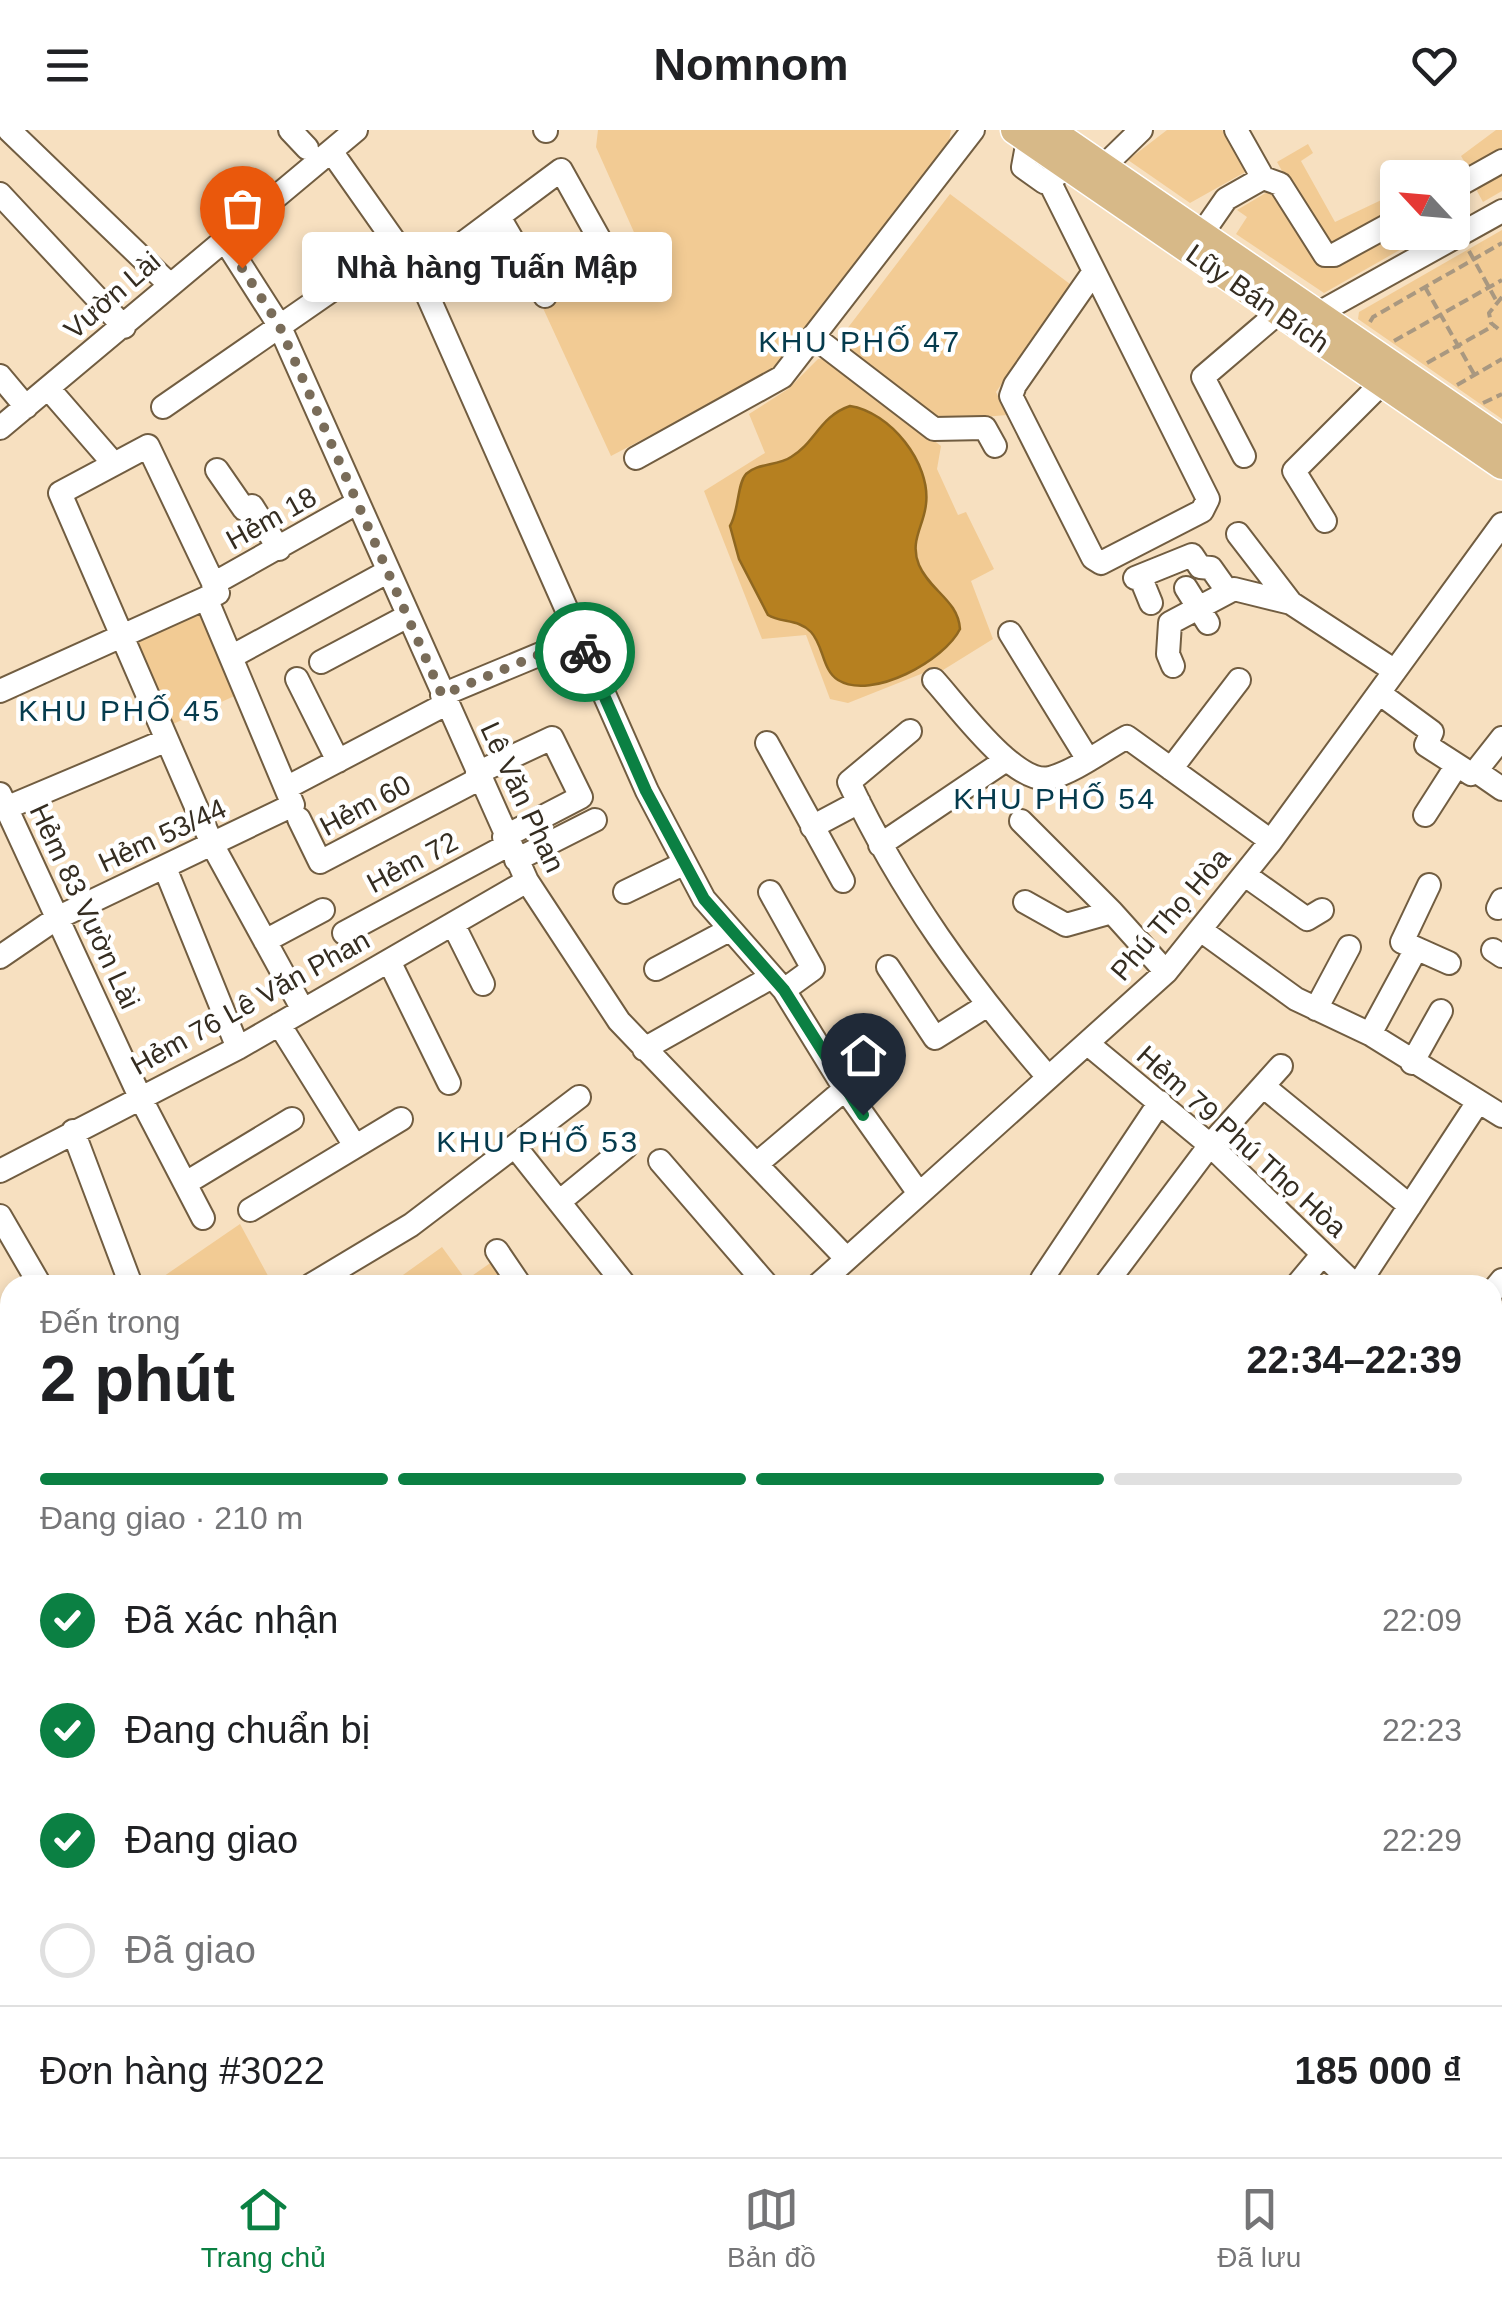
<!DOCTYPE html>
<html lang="vi">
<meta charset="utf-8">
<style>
body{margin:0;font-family:Helvetica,sans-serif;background:#f2f2f2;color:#202124;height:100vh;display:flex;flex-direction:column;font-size:38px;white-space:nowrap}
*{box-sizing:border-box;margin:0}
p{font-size:32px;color:#757577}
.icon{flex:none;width:55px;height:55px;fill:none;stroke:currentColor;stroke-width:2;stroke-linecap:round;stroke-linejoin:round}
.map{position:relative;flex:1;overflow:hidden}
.details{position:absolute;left:0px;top:1145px;width:1502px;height:882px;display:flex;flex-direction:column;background:#fff;border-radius:30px 30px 0 0;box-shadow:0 5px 15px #0003}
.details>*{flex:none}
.needle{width:65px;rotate:296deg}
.controls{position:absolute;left:1380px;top:30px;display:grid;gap:20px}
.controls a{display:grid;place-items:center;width:90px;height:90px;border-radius:10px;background:#fff;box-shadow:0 5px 15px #0003;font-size:50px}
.pin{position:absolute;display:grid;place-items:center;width:85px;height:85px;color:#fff;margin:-102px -42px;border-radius:50% 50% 50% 0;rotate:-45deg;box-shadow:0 0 10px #0007}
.pin .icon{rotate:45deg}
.courier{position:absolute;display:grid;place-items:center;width:100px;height:100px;margin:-50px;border:8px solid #0b8043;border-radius:50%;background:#fff;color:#222;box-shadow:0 2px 12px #0007}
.bubble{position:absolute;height:70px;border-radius:10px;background:#fff;box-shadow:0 5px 15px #0003;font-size:32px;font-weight:700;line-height:70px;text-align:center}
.head em{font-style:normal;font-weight:700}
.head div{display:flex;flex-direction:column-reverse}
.head{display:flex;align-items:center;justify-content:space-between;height:170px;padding:0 40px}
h1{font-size:65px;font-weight:700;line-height:75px}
.bar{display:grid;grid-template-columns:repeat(4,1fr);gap:15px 10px;align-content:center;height:120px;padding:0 40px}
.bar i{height:12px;border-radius:8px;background:#e0e0e0}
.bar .current{background:#0b8043}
.bar p{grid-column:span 4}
.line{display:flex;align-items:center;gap:25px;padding:0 40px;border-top:2px solid #e0e0e0}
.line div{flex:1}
ol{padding:0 40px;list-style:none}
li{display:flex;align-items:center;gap:30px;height:110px}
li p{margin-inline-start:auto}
li .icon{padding:10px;border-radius:50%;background:#0b8043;color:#fff;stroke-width:4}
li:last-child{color:#757577}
li i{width:55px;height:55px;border:5px solid #e0e0e0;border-radius:50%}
header{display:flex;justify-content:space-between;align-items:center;height:130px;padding:0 40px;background:#fff;font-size:45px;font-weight:700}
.tabs{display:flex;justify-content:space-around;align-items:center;height:140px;border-top:2px solid #e0e0e0;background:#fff;font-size:28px;color:#757577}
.tabs a{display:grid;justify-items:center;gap:5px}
.tabs .current{color:#0b8043}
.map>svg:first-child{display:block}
.green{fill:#f2cb94}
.water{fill:#b68020;stroke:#8f6720;stroke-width:2.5}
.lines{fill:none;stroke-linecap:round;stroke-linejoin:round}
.minor-casing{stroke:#715d41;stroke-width:26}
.major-casing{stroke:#fff;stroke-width:31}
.path{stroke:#a99880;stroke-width:4;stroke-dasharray:10 5;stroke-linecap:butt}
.minor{stroke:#fff;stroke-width:22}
.major{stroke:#d7b988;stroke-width:28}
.done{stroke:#796c59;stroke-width:10;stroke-dasharray:0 18}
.route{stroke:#0b8043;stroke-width:12}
.labels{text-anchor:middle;stroke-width:9;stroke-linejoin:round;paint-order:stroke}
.street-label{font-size:28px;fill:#352d21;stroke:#fff}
.neighbourhood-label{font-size:30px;letter-spacing:2.5px;fill:#053b4d;stroke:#fff}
</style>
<header><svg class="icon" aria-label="menu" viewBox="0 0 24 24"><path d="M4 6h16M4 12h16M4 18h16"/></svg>Nomnom<svg class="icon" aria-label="heart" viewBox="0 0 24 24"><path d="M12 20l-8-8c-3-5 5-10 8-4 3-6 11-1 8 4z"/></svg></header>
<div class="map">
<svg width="1502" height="2027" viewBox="0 0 1502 2027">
<rect width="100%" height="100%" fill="#f7e0c0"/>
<path class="green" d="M598 0H951L949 11 769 243 611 326 542 176 637 109 596 17Z
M1167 0H1222L1247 41 1190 73 1128 30Z
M1496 0H1502V23L1470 41 1461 26Z
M1308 14 1313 23 1301 31 1335 92 1394 64 1397 81 1332 116 1320 108 1277 32Z
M1502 39V61L1483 72 1477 61 1480 52Z
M1269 61 1275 64 1314 129 1398 102 1419 103 1412 113 1324 163 1236 104 1247 87 1237 80Z
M950 64 1070 154 996 262 1007 285 937 291 837 212Z
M1502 100V289L1358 189 1359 182Z
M818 229H829L941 316 937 339 958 385 966 382 994 439 971 451 993 509 935 545 926 542 848 573 830 569 806 505 762 509 704 361 765 323 749 284 788 259Z
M203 481 241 563 173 594 135 512Z
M240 1094 273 1155H151Z
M442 1117 466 1150 496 1129 511 1150 505 1155H389Z
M1261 2018H1328L1335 2027H1272Z"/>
<path class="water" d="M850 276C890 282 931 333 926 374 924 396 909 411 919 435 930 461 958 470 960 499 945 530 872 571 838 550 822 540 824 516 811 502 799 489 781 493 768 485L739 429 730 396C739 381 737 354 746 344 757 333 778 336 791 327 815 313 820 286 850 276Z"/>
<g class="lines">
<defs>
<path id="minor" d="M9 0 169 154
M290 0 307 18
M545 0 546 1
M1236 0 1263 48 1280 54 1325 125H1334L1398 90
M1028 10 1023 37 1044 52 1058 44
M331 21 419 146 647 661 704 769 784 860 845 959 918 1062
M1103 37 1141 0
M1049 51 1208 369 1202 381 1101 433 1093 428 1011 266 1015 255 1093 143
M1452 59 1502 31
M0 64 124 197
M499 87 545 166
M224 109 279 195 527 751 619 891 846 1128
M1192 118 1226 69 1263 48
M419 146 561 40 605 119
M1317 184 1502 81
M814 207 934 299 985 298 995 316
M0 246 26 277
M48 258 114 334
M163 277 397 115
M0 298 356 0
M1244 326 1203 247 1279 182
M636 328 782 247 973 0
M217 340 244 379 252 376 279 419
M1325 391 1294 341 1382 253
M1238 404 1291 473
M1140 446 1151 473
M1135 448 1192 425 1200 437 1211 438 1228 462
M213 454 357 373
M1186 458 1208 493
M1010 503 1087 628
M231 527 387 442
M321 532 406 487
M1173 536 1168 524 1170 493 1234 459 1291 473 1395 541
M297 549 338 631
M934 550C957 575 1015 656 1050 648 1076 641 1103 620 1127 607L1271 711
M0 561 206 468 218 463 148 316 60 363 213 716 303 880
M1379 563 1432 602 1426 615 1471 644 1476 641
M442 565 579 508
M910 601 849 652C901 762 969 856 1048 947
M1502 608 1476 641 1502 659
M767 613 843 751
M1171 639 1239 550
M477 643 552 608 581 667 504 707
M286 658 446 574
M0 664 140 967 203 1088
M6 678 167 610
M1425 685 1457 635
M299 689 320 732 479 649
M1021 691 1112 782
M812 697 859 672
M880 715 1006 630
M516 730 595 690
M165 738 238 918
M1245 745 1307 789 1322 780
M1429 755 1402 812 1449 833
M625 762 685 733
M770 762 813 839 784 860
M1025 772 1066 795 1112 782 1166 842
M1498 778 1502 770
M453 794 483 854
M1202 801 1296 869 1370 904 1502 986
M344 803 508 715
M265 811 323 780
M1493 820 1502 826
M0 827 57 788 293 675 206 468
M389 831 449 953
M888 837 935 908 986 876
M656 839 729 800
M1316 879 1349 817
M279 894 355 1016
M1370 904 1416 819
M1088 914 1210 1015 1355 1155
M644 919 770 848
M1412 933 1441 881
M1263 956 1281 936
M73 1001 131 1155
M517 1019 625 1155
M660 1031 767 1155
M759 1032 845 959
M0 1041 238 918 527 751
M186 1053 292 989
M559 1072 626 1017
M250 1080 401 989
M0 1086 40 1155
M497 1121 520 1155
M1042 1149 1160 972
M311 1155 411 1095 579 967
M818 1155 1166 842 1271 711 1502 394
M1105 1155 1210 1015 1263 956 1410 1076
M1297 1155 1322 1125
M1358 1155 1478 972
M1492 1162 1502 1150
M1492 1236 1502 1240
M1492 1360 1502 1345
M0 1408 10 1398
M0 1428 10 1436
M1492 1462 1502 1469
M0 1501 10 1510
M1492 1506 1502 1495
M1492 1536 1502 1524
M3 1595 10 1585
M1492 1650 1502 1658
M0 1870 10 1878
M1492 1897 1502 1905
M0 1909 10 1895
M10 1985V1989
M1492 2000 1502 2008
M613 2018 618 2027
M1238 2018 1249 2027
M1342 2018 1349 2027
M20 2026 22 2018
M165 2027 174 2018
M344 2027 357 2018
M424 2027 436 2018
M921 2027 927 2018
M1019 2027 1028 2018
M1060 2027 1069 2018"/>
<path id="major" d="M1015 0 1502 335
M1049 0 1502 311"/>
</defs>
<use href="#minor" class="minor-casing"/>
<use href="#major" class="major-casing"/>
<path class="path" d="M1469 121 1496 170
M1425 157 1474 244
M1502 167 1489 183 1491 193 1502 202
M1370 192 1373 187 1502 113
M1394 211 1502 150
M1427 233 1493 196
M1457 255 1502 229
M1483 273 1502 264"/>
<use href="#minor" class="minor"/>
<use href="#major" class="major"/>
</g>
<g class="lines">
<path class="done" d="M242 138 279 195 442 565 579 508 585 522"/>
<path class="route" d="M585 522 646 661 704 769 784 860 863 985"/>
</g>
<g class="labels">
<g class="street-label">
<text transform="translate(112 165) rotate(-41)" y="10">Vườn Lài</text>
<text transform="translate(1258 168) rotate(35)" y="10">Lũy Bán Bích</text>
<text transform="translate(271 388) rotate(-29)" y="10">Hẻm 18</text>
<text transform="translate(523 667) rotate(65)" y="10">Lê Văn Phan</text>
<text transform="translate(365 675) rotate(-28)" y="10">Hẻm 60</text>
<text transform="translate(162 705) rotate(-25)" y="10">Hẻm 53/44</text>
<text transform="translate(412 732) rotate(-28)" y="10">Hẻm 72</text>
<text transform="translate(85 776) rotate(65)" y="10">Hẻm 83 Vườn Lài</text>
<text transform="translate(1170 784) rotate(-49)" y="10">Phú Thọ Hòa</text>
<text transform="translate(250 872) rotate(-29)" y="10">Hẻm 76 Lê Văn Phan</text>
<text transform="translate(1242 1011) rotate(42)" y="10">Hẻm 79 Phú Thọ Hòa</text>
</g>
<g class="neighbourhood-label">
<text x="860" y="222">KHU PHỐ 47</text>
<text x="120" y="591">KHU PHỐ 45</text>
<text x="1055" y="679">KHU PHỐ 54</text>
<text x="538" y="1022">KHU PHỐ 53</text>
</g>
</g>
</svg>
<div class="controls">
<a><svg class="needle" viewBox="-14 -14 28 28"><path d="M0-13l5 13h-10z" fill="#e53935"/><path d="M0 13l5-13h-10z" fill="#757577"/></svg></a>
</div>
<div class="pin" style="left:242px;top:138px;background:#ea580c"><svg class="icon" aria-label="bag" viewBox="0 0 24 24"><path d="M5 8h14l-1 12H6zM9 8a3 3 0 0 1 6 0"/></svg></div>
<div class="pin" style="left:863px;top:985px;background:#1f2937"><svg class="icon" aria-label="home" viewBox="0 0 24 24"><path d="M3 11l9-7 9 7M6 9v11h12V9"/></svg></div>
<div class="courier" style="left:585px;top:522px"><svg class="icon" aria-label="bike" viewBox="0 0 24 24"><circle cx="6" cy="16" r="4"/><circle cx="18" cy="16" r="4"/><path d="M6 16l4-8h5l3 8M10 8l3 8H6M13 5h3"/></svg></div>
<div class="bubble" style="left:302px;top:102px;width:370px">Nhà hàng Tuấn Mập</div>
<section class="details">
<div class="head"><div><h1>2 phút</h1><p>Đến trong</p></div><em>22:34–22:39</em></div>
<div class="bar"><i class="current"></i><i class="current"></i><i class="current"></i><i></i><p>Đang giao · 210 m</p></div>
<ol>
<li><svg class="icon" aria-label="check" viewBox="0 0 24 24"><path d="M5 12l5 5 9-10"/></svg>Đã xác nhận<p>22:09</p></li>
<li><svg class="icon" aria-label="check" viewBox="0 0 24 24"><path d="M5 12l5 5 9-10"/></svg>Đang chuẩn bị<p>22:23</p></li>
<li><svg class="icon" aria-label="check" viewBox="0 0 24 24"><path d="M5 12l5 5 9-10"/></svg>Đang giao<p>22:29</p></li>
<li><i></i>Đã giao</li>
</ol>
<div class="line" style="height:130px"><div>Đơn hàng #3022</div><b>185 000 ₫</b></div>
</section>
</div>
<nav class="tabs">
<a class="current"><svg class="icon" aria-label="home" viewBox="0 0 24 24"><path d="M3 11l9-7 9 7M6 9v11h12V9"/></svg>Trang chủ</a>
<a><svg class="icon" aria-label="map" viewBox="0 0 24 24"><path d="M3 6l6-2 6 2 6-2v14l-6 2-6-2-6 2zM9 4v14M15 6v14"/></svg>Bản đồ</a>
<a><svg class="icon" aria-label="saved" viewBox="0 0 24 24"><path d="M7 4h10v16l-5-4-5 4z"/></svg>Đã lưu</a>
</nav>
